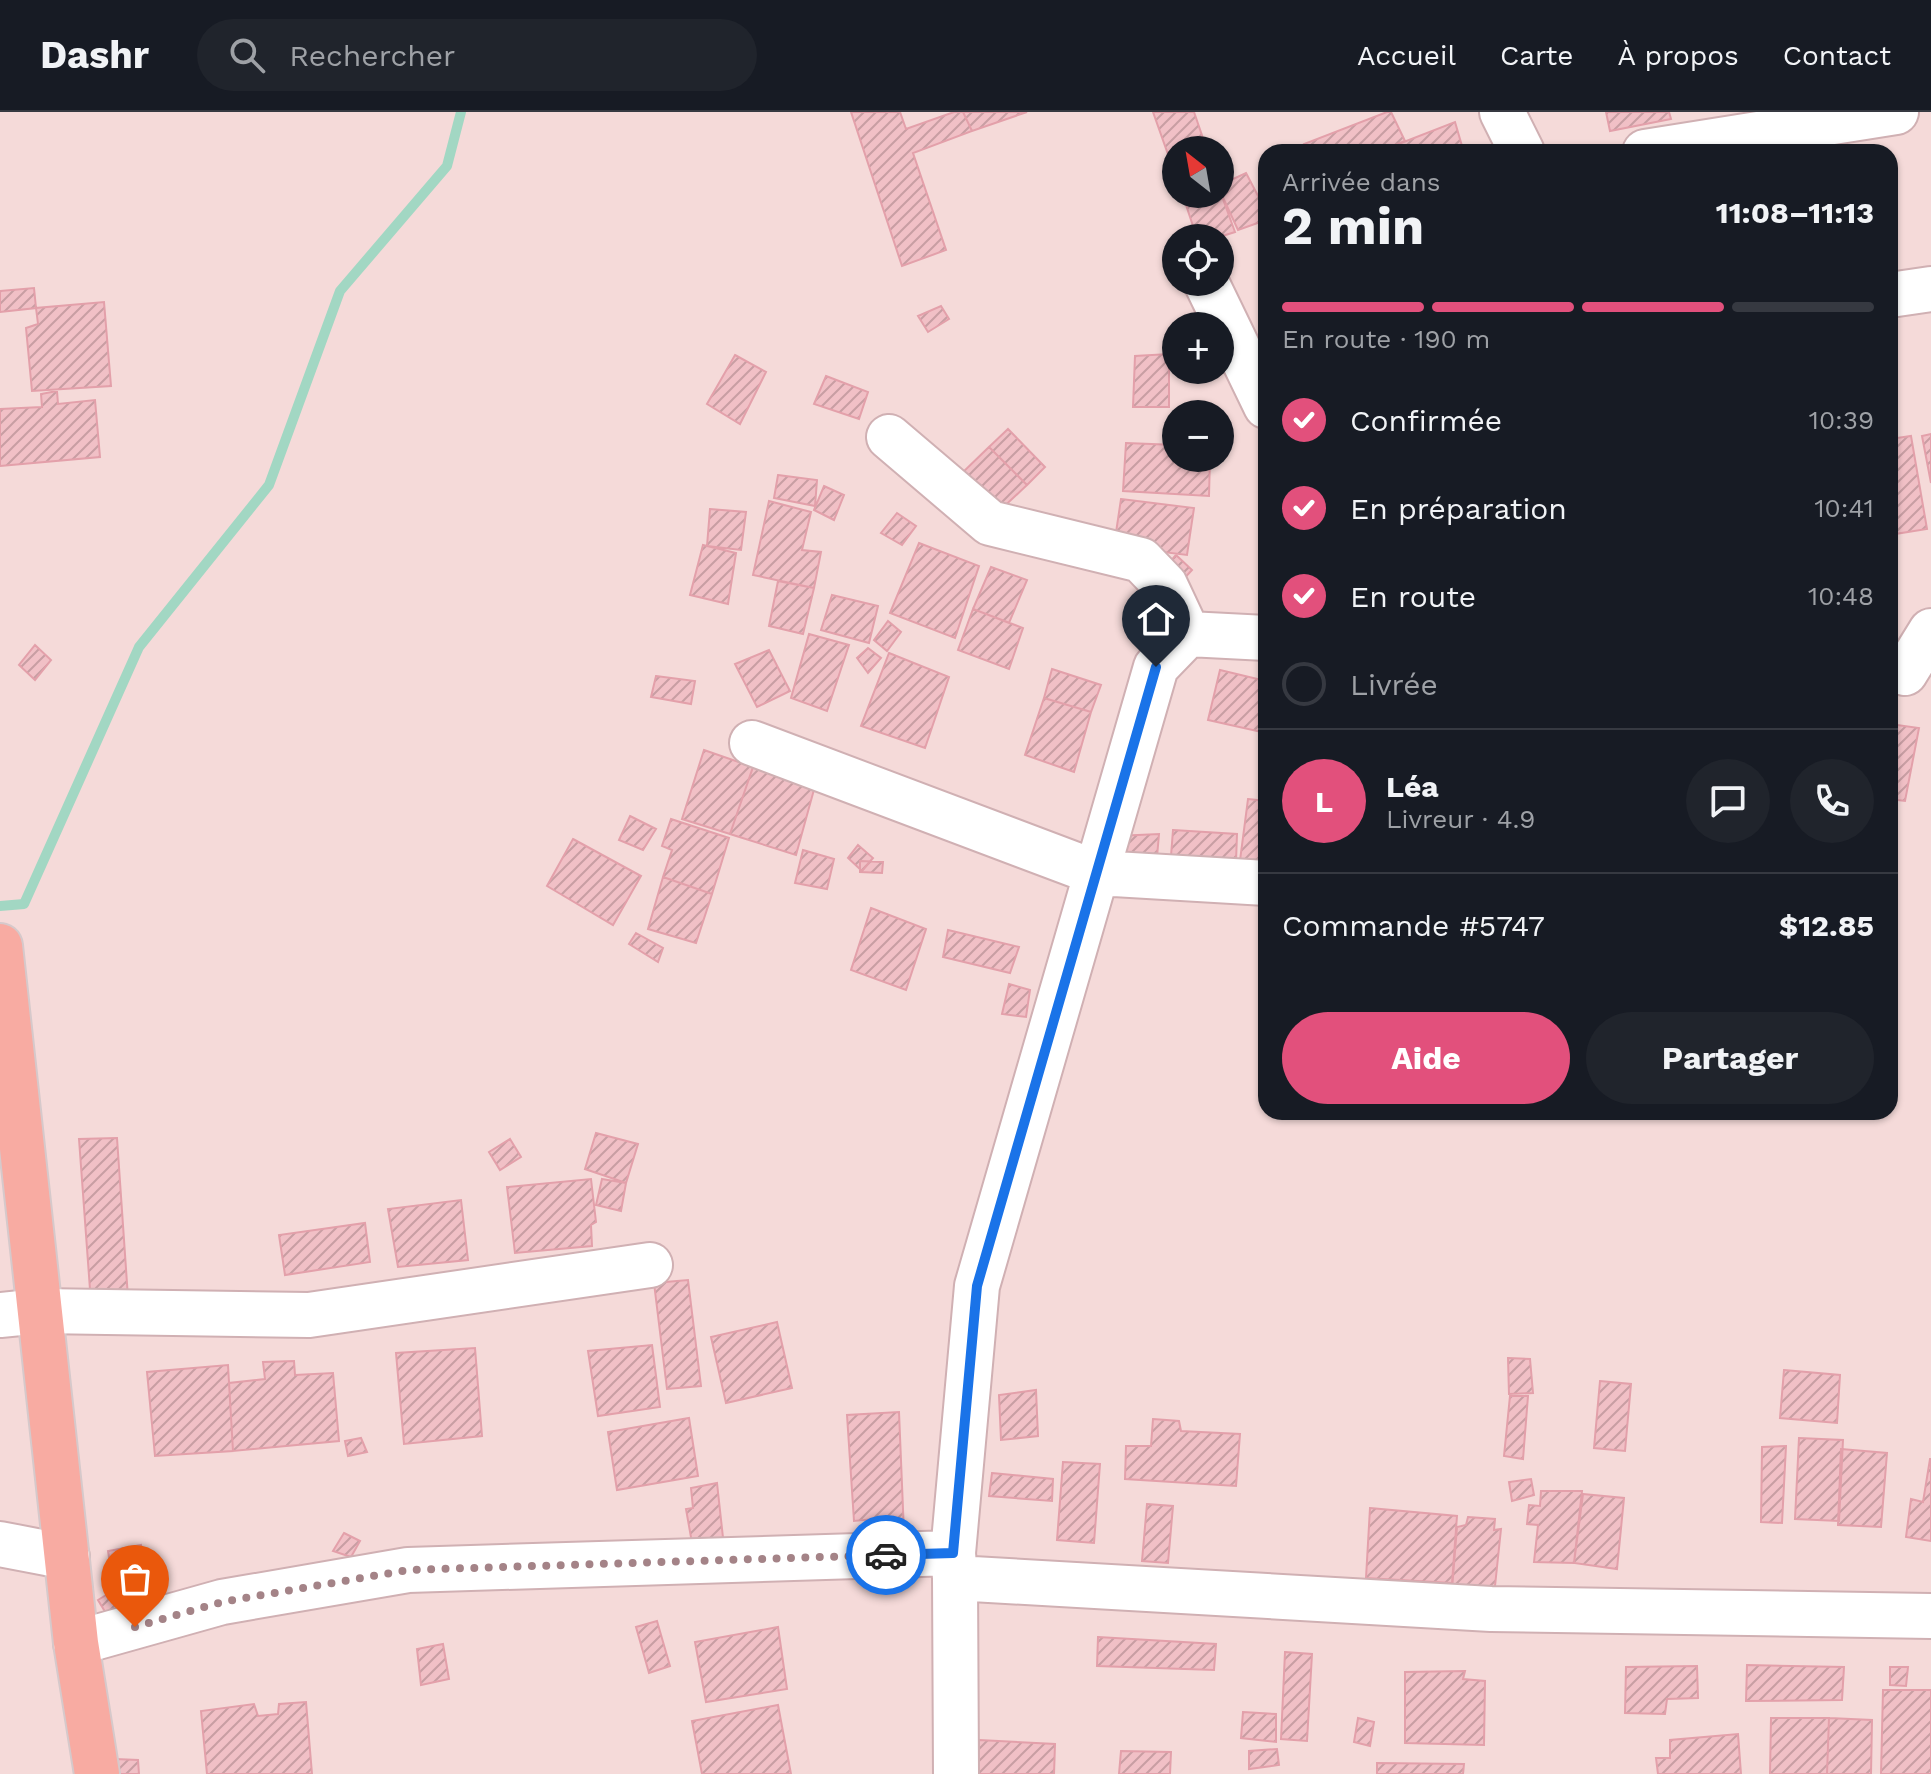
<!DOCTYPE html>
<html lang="fr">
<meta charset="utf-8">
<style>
body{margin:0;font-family:"Work Sans",sans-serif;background:#20242c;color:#f1f3f6;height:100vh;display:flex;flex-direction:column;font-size:30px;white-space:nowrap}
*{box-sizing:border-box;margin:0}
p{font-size:26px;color:#9ea1a6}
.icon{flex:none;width:44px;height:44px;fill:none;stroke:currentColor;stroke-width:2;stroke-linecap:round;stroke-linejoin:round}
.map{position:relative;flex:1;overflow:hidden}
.side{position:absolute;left:1258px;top:32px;width:640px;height:976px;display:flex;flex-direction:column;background:#171b24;border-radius:24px;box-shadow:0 2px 6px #0004}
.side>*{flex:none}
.needle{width:52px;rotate:329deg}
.tools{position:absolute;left:1162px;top:24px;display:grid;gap:16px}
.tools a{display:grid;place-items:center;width:72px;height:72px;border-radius:50%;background:#171b24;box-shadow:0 2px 6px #0004;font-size:40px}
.pin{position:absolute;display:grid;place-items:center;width:68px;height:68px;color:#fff;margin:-82px -34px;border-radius:50% 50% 50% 0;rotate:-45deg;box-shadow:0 0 8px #0007}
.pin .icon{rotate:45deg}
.courier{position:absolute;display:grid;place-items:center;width:80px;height:80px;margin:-40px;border:6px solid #1a73e8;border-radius:50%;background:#fff;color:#222;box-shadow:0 2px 10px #0007}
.headline em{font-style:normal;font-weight:700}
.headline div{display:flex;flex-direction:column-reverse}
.headline{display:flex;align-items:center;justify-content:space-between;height:136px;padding:0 24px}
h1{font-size:52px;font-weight:700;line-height:60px}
.bar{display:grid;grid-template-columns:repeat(4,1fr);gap:12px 8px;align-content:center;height:96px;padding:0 24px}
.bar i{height:10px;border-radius:6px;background:#363941}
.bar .selected{background:#e2507c}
.bar p{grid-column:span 4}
.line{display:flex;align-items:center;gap:20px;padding:0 24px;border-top:2px solid #363941}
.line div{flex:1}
.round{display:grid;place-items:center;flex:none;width:84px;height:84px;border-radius:42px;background:#20242c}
ol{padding:0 24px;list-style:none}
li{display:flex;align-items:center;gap:24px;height:88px}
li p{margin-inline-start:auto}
li .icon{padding:8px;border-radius:50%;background:#e2507c;color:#fff;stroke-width:4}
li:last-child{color:#9ea1a6}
li i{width:44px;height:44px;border:4px solid #363941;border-radius:50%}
.action{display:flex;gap:16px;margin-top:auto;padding:16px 24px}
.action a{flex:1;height:92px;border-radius:48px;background:#e2507c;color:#fff;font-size:32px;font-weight:700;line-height:92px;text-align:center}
.action a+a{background:#20242c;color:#f1f3f6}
header{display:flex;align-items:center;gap:48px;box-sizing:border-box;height:112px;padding:0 40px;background:#171b24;border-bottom:2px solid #363941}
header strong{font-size:38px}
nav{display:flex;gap:44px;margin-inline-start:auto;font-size:28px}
.search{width:560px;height:72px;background:#20242c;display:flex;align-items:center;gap:20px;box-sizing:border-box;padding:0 28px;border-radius:44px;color:#9ea1a6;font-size:30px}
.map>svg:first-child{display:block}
.residential{fill:#f5dad9;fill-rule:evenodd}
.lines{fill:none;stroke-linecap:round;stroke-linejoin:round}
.stream{stroke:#a2d7c3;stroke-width:10}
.building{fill:url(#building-hatch);stroke:#e3a0aa;stroke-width:2}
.minor-casing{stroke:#d0b0b3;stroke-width:48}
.major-casing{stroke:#d6c9cb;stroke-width:48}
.minor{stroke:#fff;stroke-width:44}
.major{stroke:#f8aba2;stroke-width:44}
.done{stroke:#a48387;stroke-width:8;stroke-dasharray:0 14.4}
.route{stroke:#1a73e8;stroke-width:10}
</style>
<header>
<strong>Dashr</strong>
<div class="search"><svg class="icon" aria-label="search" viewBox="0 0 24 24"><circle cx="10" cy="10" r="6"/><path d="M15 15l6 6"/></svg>Rechercher</div>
<nav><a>Accueil</a><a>Carte</a><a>À propos</a><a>Contact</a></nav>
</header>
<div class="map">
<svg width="1931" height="1662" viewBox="0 0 1931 1662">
<defs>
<pattern id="building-hatch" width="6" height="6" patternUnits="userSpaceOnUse" patternTransform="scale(2)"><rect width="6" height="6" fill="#f1c0c6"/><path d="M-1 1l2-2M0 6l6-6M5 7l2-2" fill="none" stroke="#c89ea3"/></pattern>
</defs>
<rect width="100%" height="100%" fill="#fce9e7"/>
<path class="residential" d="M0 0H1931V1662H0ZM1176 38H1220V82H1176ZM1266 40H1890V1000H1266ZM1176 126H1220V170H1176ZM1176 214H1220V258H1176ZM1176 302H1220V346H1176Z"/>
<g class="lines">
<path class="stream" d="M0 794 24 792 139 535 269 373 340 179 447 54 461 0"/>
</g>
<path class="building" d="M851 0H900L906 17 954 0H963L972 19 913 41 946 138 902 154Z
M963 0H1027L972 19Z
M1153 0H1194L1207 38H1176V65Z
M1387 0H1391L1405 29 1377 40H1307L1304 32Z
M1606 0H1669L1671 7 1610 19Z
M1455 10 1462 34 1446 40H1378Z
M1246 61 1266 99V108L1238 118 1220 79V73Z
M1220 79 1235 120 1216 126H1197L1185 90 1211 82H1220Z
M34 176 36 196 0 200V179Z
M104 190 111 274 32 279 26 216 38 212 36 196Z
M941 194 949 207 928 220 918 204Z
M1169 242V295H1133L1135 244Z
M735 243 766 260 740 312 707 292Z
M826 264 868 280 859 307 814 292Z
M57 279 58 292 95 288 100 345 0 354V297L42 295 41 282Z
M1008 317 1045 355 1027 373 989 335Z
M1931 322V371L1922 324Z
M1911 324 1927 417 1895 422 1890 397V327Z
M1126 331 1176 333V346H1210L1209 384 1123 379Z
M989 335 1027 373 997 401 960 363Z
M778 363 817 368 815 394 774 386Z
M824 374 844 383 834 408 814 398Z
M1121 387 1194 396 1187 443 1114 434Z
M769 389 811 400 802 438 821 440 814 476 753 463Z
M710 397 746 400 741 438 707 434Z
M897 401 916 414 902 433 881 421Z
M919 431 979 454 955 526 890 501Z
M703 433 736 441 728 492 690 483Z
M1176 443 1192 458 1179 472 1163 458Z
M991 455 1027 468 1009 511 973 497Z
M778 469 814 476 803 522 769 514Z
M832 483 878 494 869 531 821 518Z
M973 497 1023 516 1009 557 958 538Z
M888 509 901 520 887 539 874 528Z
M809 522 849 533 827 599 791 586Z
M35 533 51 548 35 568 19 553Z
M868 536 881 546 868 561 857 546Z
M769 538 790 579 757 595 735 552Z
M889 541 949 565 925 636 861 614Z
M1052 557 1101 573 1091 600 1044 586Z
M1220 558 1266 569V621L1208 608Z
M656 564 695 569 691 592 651 585Z
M1044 586 1091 600 1074 660 1025 643Z
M1890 612 1919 616 1905 689 1890 687Z
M704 638 753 655 730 722 682 707Z
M753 655 815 674 796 743 730 722Z
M1248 687 1266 689V759L1239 756Z
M630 704 656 717 643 738 619 728Z
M671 707 729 726 712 782 663 765 672 738 662 734Z
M1173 718 1237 722 1236 750 1171 744Z
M1159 722 1157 745 1114 743 1116 724Z
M573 727 641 764 613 813 547 774Z
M858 733 873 746 862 759 848 746Z
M803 738 834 747 827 777 795 771Z
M860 749 883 750 882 761 860 760Z
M663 765 712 782 696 831 648 817Z
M871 796 926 817 906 878 851 858Z
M948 818 1019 835 1010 861 943 845Z
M636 821 663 836 658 850 629 832Z
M1009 872 1030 878 1026 905 1002 902Z
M596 1021 638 1032 626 1071 585 1057Z
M117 1026 128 1186 91 1191 79 1027Z
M510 1027 521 1045 500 1058 489 1040Z
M591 1067 596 1110 591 1113 592 1134 515 1141 507 1075Z
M602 1067 626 1071 621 1099 596 1093Z
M461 1088 468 1148 398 1155 388 1097Z
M365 1111 370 1150 285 1163 279 1123Z
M688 1168 701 1274 667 1277 654 1171Z
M777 1210 792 1276 726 1291 711 1225Z
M652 1233 660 1295 598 1304 588 1239Z
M475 1236 482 1324 404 1332 396 1241Z
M1508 1246 1530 1247 1533 1281 1509 1282Z
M294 1249 295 1263 333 1261 339 1329 233 1339 229 1271 265 1267 263 1250Z
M228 1253 233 1339 155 1344 147 1260Z
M1784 1258 1840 1263 1837 1311 1780 1306Z
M1600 1269 1631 1272 1625 1339 1594 1336Z
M1036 1278 1038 1324 1001 1328 999 1283Z
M1510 1284H1528L1523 1347 1504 1344Z
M899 1300 904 1421 873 1423 874 1407 854 1409 847 1303Z
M689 1306 698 1364 617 1378 608 1320Z
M1153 1307 1179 1309 1181 1319 1240 1322 1236 1374 1125 1367 1126 1334H1151Z
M361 1326 367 1340 348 1344 345 1329Z
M1799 1326 1843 1328 1839 1409 1795 1407Z
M1786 1334 1782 1411 1761 1410 1762 1335Z
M1841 1337 1887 1341 1881 1415 1838 1413Z
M1930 1347H1931V1429L1906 1425 1911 1387 1923 1390Z
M1063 1350 1100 1352 1094 1431 1057 1428Z
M992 1361 1053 1367 1052 1389 989 1384Z
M1531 1367 1534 1383 1512 1389 1509 1370Z
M717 1371 725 1444 695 1448 686 1397 693 1396 691 1376Z
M1541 1379H1582L1574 1451 1534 1450 1538 1413 1527 1412 1529 1393 1540 1394Z
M1583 1382 1624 1386 1617 1457 1574 1451Z
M1147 1392 1173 1394 1168 1451 1142 1449Z
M1370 1396 1457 1404 1452 1471 1366 1466Z
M1468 1405 1495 1407 1494 1418 1501 1417 1493 1493 1451 1490 1457 1415 1466 1413Z
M344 1421 360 1429 351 1445 333 1439Z
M141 1433 146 1466 113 1471 108 1439Z
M111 1480 121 1495 107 1503 98 1488Z
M657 1509 670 1554 649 1561 636 1515Z
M778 1515 787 1577 706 1590 695 1530Z
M1098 1525 1216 1532 1214 1558 1097 1554Z
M443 1532 449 1567 421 1573 417 1537Z
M1285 1540 1312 1542 1307 1629 1281 1627Z
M1747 1553 1844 1555 1842 1588 1746 1589Z
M1697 1554 1698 1586 1667 1587 1665 1602 1625 1601 1626 1555Z
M1890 1555H1908L1906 1574 1890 1573Z
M1465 1559 1463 1567 1485 1569 1484 1633 1405 1631V1560Z
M1883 1578H1931V1662H1881Z
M306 1590 312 1662H207L201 1599 254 1592 258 1604 278 1602 279 1592Z
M778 1593 791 1662H702L692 1609Z
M1243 1600 1276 1602V1630L1241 1626Z
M1358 1606 1374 1610 1370 1634 1354 1630Z
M1771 1606H1829L1827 1662H1770Z
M1829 1606 1872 1608 1871 1662H1827Z
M1738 1622 1741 1662H1658L1656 1646H1670V1628Z
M979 1628 1055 1632 1054 1662H978Z
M1277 1637 1279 1653 1249 1657V1639Z
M1121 1639 1171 1640 1170 1662H1119Z
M115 1647 138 1648 139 1662H116Z
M1377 1651 1464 1652 1463 1662H1377Z"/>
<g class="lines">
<defs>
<path id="minor" d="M1502 0 1522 40
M1645 40 1896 0
M1206 170 1266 294
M1890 183 1931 177
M889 325 990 411 1141 448 1165 473 1188 522
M1905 561 1931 519
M752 631 1097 761 1266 771
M0 1203 40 1199 309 1203 650 1153
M0 1432 67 1445
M955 1466 1491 1497 1931 1504
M76 1531 222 1490 408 1458 953 1441
M956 1662 955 1466 953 1441 977 1174 1156 555 1188 522 1266 526"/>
<path id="major" d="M0 834 76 1531 97 1662"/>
</defs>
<use href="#minor" class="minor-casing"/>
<use href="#major" class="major-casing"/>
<use href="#minor" class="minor"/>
<use href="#major" class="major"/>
</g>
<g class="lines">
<path class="done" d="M135 1515 222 1490 408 1458 886 1443"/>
<path class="route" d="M886 1443 953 1441 977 1174 1156 555"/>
</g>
</svg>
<div class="tools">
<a><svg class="needle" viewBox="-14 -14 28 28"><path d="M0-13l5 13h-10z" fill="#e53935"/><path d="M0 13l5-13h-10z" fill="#9ea1a6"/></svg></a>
<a><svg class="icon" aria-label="locate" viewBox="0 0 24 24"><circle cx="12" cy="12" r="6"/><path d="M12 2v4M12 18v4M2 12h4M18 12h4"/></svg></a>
<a>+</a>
<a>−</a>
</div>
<div class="pin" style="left:135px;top:1515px;background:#ea580c"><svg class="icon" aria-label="bag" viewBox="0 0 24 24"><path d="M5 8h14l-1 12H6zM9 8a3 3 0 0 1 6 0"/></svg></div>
<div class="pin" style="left:1156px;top:555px;background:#1f2937"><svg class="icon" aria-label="home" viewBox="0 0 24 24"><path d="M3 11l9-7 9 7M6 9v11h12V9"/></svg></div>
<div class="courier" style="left:886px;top:1443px"><svg class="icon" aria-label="car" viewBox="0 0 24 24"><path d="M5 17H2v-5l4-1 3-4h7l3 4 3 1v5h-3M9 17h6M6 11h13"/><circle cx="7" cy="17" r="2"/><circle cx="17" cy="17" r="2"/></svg></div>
<section class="side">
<div class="headline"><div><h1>2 min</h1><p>Arrivée dans</p></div><em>11:08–11:13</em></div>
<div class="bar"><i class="selected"></i><i class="selected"></i><i class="selected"></i><i></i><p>En route · 190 m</p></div>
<ol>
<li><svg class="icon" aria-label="check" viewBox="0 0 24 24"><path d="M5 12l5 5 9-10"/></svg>Confirmée<p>10:39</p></li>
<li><svg class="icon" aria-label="check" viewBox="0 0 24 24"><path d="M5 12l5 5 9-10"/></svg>En préparation<p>10:41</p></li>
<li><svg class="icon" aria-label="check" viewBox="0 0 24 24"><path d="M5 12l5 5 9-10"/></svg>En route<p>10:48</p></li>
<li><i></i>Livrée</li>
</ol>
<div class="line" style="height:144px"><b class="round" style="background:#e2507c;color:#fff">L</b><div><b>Léa</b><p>Livreur · 4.9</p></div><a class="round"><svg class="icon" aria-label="chat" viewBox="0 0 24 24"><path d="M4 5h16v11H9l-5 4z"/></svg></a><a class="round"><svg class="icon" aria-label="phone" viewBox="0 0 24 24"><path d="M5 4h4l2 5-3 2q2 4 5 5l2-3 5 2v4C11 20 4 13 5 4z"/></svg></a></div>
<div class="line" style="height:104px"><div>Commande #5747</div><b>$12.85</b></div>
<div class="action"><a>Aide</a><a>Partager</a></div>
</section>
</div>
